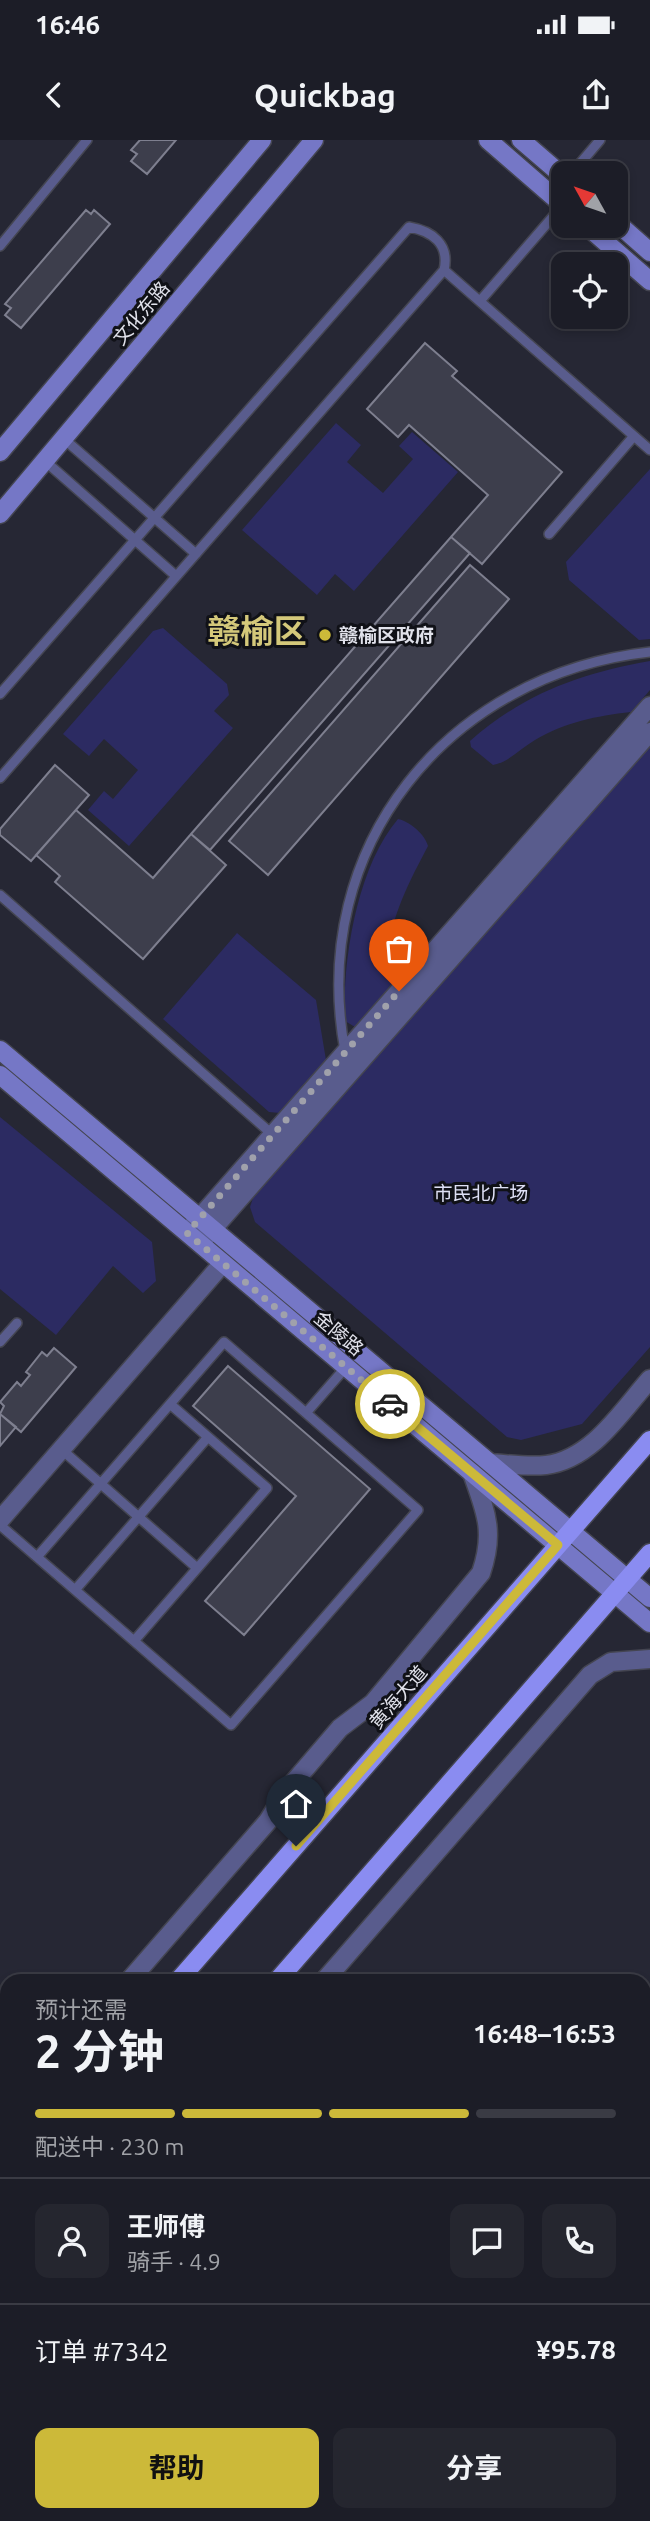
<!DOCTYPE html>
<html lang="zh">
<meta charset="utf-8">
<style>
body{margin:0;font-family:Ubuntu,"Noto Sans SC",sans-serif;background:#25262f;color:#f1f3f6;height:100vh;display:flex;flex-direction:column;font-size:26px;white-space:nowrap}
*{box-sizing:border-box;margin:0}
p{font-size:23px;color:#a0a2a7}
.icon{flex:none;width:38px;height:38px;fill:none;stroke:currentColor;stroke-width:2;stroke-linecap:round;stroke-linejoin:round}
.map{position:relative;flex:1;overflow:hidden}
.side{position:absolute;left:0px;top:1834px;width:651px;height:548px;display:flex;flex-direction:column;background:#1c1d27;border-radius:21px 21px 0 0;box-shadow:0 4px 10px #0003,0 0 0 2px #3a3b44}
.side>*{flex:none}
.needle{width:46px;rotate:310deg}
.fabs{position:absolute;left:551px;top:21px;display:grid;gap:14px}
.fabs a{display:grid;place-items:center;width:77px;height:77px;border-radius:14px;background:#1c1d27;box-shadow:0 4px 10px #0003,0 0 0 2px #3a3b44;font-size:35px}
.pin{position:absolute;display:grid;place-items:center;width:60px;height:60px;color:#fff;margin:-72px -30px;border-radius:50% 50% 50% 0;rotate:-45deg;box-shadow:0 0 7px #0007}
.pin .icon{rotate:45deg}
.courier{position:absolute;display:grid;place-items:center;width:70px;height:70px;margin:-35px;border:5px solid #ccb939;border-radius:50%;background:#fff;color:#222;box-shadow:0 2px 9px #0007}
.summary em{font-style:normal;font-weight:700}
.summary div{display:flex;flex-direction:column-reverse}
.summary{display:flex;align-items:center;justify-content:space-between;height:119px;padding:0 35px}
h1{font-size:46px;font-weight:700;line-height:52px}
.bar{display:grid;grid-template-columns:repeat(4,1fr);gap:10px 7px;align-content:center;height:84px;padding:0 35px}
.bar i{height:9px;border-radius:5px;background:#3a3b44}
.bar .on{background:#ccb939}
.bar p{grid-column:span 4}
.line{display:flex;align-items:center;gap:18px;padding:0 35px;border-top:2px solid #3a3b44}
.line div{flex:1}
.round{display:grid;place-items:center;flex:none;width:74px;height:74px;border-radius:14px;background:#25262f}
.cta{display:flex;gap:14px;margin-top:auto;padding:14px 35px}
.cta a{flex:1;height:80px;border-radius:14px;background:#ccb939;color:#111;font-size:28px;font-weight:700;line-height:80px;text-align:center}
.cta a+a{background:#25262f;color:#f1f3f6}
.status{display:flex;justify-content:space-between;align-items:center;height:49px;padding:0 35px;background:#1c1d27;direction:ltr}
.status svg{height:19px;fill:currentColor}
header{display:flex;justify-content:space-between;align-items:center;height:91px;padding:0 35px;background:#1c1d27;font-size:32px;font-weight:700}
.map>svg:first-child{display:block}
.green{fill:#2c2b62}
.building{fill:#3d3e4c;stroke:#7e7f8f;stroke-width:2}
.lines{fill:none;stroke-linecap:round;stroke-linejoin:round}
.lane-casing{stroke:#444551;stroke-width:12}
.street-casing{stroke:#444551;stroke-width:21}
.secondary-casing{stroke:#444551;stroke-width:21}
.primary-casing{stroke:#444551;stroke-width:21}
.lane{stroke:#595c8d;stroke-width:9}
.street{stroke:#595c8d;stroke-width:18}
.secondary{stroke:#7577c6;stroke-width:18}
.primary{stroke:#8a8cf1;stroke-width:18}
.done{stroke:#a0a1ab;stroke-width:7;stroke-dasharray:0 12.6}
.route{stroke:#ccb939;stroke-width:9}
.poi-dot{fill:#ccb939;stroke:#101117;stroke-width:2.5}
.labels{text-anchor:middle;stroke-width:6;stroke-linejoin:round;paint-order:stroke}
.street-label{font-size:19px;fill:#e1e2eb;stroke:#101117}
.poi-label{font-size:19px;font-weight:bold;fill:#e1e2eb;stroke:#101117;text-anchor:start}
.park-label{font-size:19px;fill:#dee0f5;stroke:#101117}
.town-label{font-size:33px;font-weight:bold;fill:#d4c87a;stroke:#101117}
</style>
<div class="status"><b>16:46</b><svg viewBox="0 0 49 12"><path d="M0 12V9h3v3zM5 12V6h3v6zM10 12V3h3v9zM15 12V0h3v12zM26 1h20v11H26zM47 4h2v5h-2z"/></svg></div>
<header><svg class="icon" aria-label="back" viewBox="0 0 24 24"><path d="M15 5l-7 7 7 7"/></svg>Quickbag<svg class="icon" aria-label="share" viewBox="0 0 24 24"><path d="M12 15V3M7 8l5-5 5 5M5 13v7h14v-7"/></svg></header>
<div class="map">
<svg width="650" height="2381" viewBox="0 0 650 2381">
<rect width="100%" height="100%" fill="#262734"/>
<path class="green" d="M336 283 361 305 347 322 383 353 413 319 399 306 412 292 458 332 354 451 335 434 317 455 242 390Z
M650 329V499L639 500 569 440 566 422Z
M163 488 227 544 229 555 214 571 233 588 129 706 88 670 104 651 113 659 138 630 104 599 89 616 63 594 153 491Z
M650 521V550L631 572C596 576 566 582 535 600 521 608 509 622 493 625L471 607 470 601C523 554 581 533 650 521Z
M650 603V1207L582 1284 521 1300 507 1297 255 1082 250 1067 253 1058Z
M398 679C409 681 425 694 428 706 408 744 377 801 392 845L355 887 345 881C342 821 357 727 398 679Z
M237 793 316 860 326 920 280 973 269 972 163 879Z
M0 977 152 1102 156 1141 143 1153 113 1126 56 1195 0 1149Z"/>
<path class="building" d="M140 0H176L147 34 131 21 137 14 131 10Z
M86 70 91 74 94 70 110 84 21 188 5 175 11 168 5 164Z
M425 203 457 231 452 236 562 332 482 424 451 397 488 355 409 285 398 297 367 269Z
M451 397 470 413 210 710 191 694Z
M470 425 509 459 268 735 229 701Z
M55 625 89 655 31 721 0 695V689Z
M76 670 153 738 191 694 226 725 143 819 55 742 60 736 36 715Z
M54 1208 76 1227 21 1292 0 1274 4 1266 0 1262 17 1242 21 1246 30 1235 26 1232 42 1212 47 1216Z
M228 1226 370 1349 244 1495 205 1461 296 1356 193 1266Z
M0 1274 16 1287 0 1306Z"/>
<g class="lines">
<defs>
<path id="lane" d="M572 33 600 0
M0 106 87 0
M480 161 563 65
M63 298 196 414
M45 321 176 436
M549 394 634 296
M0 554 409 87C432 91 450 104 444 130
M0 638 444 130 650 310
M0 755 273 995
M345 911C307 707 448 534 650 512
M0 1202 17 1183
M306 1273 346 1227
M61 1309 197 1428
M0 1385 231 1585 418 1370 224 1202 37 1417
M75 1450 208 1297
M134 1501 267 1348 170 1264"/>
<path id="street" d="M190 1089 650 566
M202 1101 650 592
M490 1323C508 1324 528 1327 546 1325 592 1319 621 1272 650 1239
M0 1380 223 1123
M129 1841 268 1681 287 1650 340 1588 373 1563 481 1433C495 1392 486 1372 472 1333
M324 1841 590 1535 611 1522 650 1519
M0 1990 7 1982
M0 2216 7 2204
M567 2375 574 2381"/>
<path id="secondary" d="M488 0 564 66
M521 0 564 37
M616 82 650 112
M587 86 650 141
M0 312 262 0
M0 374 314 0
M0 910 650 1458
M0 935 650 1483"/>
<path id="primary" d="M178 1841 650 1300
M277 1841 650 1413
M0 2045 7 2037
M0 2158 7 2150"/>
</defs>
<use href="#lane" class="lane-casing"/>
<use href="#street" class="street-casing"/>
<use href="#secondary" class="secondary-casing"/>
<use href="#primary" class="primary-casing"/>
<use href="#lane" class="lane"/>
<use href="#street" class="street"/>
<use href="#secondary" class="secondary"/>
<use href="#primary" class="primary"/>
</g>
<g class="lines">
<path class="done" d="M390 1264 187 1093 399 851"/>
<path class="route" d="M296 1706 558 1405 390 1264"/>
</g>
<circle class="poi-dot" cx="325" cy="495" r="7"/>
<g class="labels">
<g class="street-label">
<text transform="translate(141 173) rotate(-50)" y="7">文化东路</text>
<text transform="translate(339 1193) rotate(40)" y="7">金陵路</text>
<text transform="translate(398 1557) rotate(-49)" y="7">黄海大道</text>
</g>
<g class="poi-label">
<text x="339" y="502">赣榆区政府</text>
</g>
<g class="park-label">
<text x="481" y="1060">市民北广场</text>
</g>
<g class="town-label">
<text x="257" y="503">赣榆区</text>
</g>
</g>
</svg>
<div class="fabs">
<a><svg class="needle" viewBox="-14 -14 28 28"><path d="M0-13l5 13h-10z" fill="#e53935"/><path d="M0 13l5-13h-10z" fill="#a0a2a7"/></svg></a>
<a><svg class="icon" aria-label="locate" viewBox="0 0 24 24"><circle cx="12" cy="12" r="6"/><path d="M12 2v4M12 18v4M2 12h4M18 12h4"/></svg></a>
</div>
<div class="pin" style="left:399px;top:851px;background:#ea580c"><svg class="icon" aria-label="bag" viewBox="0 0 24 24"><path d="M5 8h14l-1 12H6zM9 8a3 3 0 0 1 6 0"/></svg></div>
<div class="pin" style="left:296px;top:1706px;background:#1f2937"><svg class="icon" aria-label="home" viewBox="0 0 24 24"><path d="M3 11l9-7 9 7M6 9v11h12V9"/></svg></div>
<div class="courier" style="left:390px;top:1264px"><svg class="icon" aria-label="car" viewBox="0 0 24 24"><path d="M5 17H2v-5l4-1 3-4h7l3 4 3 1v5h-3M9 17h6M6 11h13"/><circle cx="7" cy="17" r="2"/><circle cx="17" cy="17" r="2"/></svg></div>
<section class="side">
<div class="summary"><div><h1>2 分钟</h1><p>预计还需</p></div><em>16:48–16:53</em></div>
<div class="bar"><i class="on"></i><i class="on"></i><i class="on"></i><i></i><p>配送中 · 230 m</p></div>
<div class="line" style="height:126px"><a class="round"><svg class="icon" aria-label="person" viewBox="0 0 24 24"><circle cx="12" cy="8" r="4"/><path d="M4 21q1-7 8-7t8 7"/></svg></a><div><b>王师傅</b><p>骑手 · 4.9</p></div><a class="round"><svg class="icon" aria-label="chat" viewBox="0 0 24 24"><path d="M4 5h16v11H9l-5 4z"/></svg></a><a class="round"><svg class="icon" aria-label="phone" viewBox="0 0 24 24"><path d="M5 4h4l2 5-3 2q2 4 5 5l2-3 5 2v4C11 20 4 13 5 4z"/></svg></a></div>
<div class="line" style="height:91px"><div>订单 #7342</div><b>¥95.78</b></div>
<div class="cta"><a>帮助</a><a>分享</a></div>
</section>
</div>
